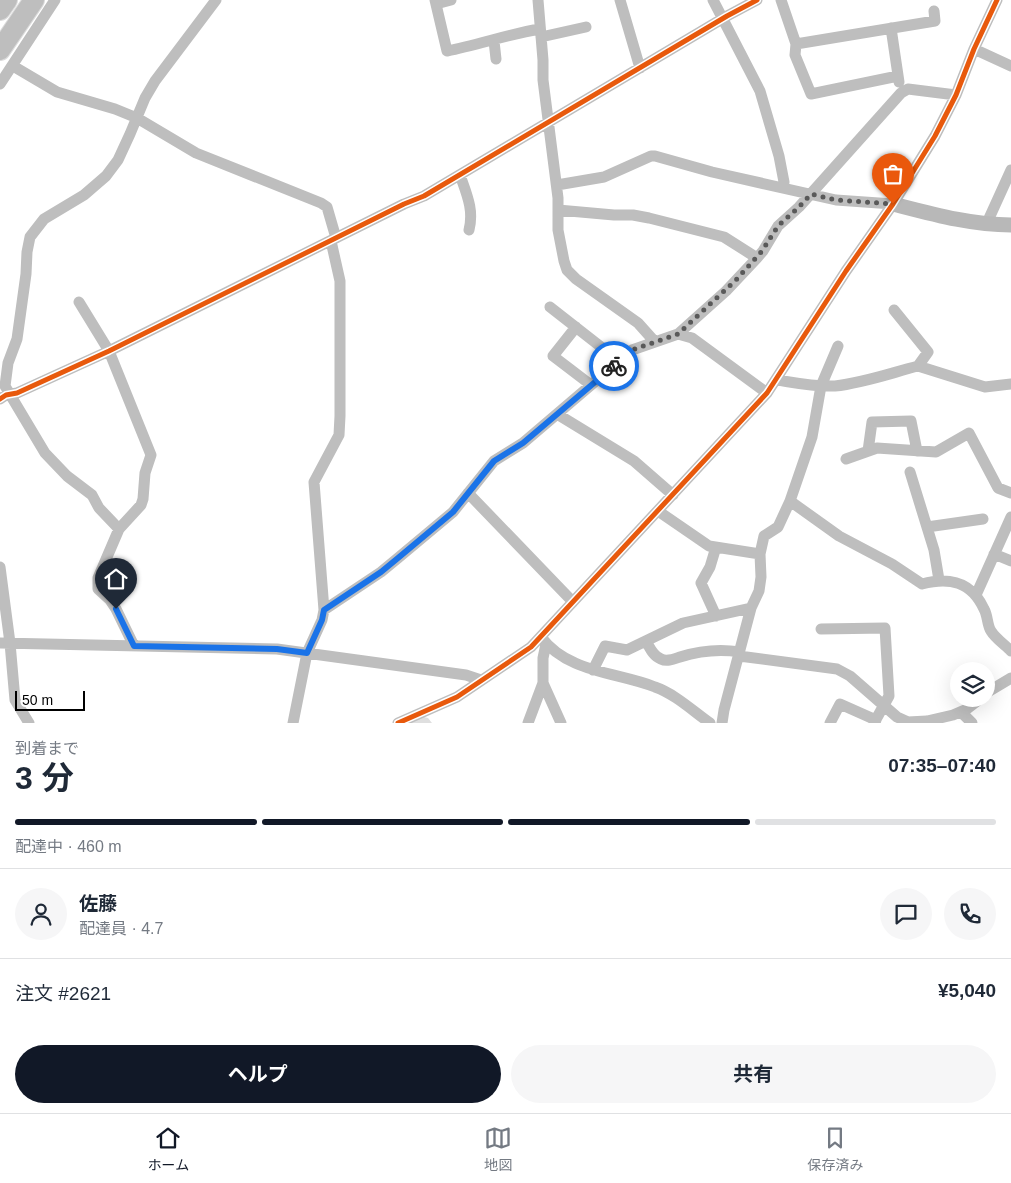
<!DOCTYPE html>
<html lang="ja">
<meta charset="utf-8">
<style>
body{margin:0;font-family:Arial,"Noto Sans JP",sans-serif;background:#f6f6f7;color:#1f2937;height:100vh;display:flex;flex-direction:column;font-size:19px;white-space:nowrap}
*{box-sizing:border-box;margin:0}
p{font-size:16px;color:#747a83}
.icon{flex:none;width:28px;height:28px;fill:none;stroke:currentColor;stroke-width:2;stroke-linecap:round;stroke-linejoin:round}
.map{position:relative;height:723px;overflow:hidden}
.details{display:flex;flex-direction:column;background:#fff;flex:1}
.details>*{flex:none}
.fabs{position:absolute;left:950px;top:662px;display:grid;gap:10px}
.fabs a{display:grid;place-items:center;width:45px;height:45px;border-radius:50%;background:#fff;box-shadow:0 5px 20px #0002;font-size:25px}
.scale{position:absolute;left:15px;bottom:12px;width:70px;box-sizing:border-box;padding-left:5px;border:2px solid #000;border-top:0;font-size:14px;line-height:18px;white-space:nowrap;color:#000;-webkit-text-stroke:4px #fff;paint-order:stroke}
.pin{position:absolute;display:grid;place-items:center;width:42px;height:42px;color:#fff;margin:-51px -21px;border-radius:50% 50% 50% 0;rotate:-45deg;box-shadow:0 0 5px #0007}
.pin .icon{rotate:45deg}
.courier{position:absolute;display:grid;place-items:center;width:50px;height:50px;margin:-25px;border:4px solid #1a73e8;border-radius:50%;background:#fff;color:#222;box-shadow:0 1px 6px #0007}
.summary em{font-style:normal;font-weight:700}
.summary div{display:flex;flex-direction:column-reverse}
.summary{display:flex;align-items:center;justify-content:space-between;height:85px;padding:0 15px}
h1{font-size:32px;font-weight:700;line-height:38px}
.bar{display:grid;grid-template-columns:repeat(4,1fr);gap:8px 5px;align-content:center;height:60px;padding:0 15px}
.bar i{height:6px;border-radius:4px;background:#e0e1e3}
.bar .active{background:#111827}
.bar p{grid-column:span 4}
.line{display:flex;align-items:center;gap:12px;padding:0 15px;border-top:1px solid #e0e1e3}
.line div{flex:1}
.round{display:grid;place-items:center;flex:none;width:52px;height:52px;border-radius:26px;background:#f6f6f7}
.primary-button{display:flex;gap:10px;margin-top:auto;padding:10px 15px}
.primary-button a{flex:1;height:58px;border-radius:30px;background:#111827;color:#fff;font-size:20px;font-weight:700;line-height:58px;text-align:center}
.primary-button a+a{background:#f6f6f7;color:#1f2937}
.menu{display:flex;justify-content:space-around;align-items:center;height:70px;border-top:1px solid #e0e1e3;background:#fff;font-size:14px;color:#747a83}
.menu a{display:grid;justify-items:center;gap:2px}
.menu .active{color:#111827}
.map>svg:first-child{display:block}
.building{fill:#dfdfdf}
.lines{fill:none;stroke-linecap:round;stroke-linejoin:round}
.highway-casing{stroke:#dbdbdb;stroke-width:22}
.street{stroke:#bebebe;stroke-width:11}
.secondary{stroke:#b8b8b8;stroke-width:15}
.highway{stroke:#bebebe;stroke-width:20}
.cycleway-casing{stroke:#fff;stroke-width:8}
.cycleway{stroke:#e8590c;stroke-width:5}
.done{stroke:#595959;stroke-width:5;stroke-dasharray:0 9}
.route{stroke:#1a73e8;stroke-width:6}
</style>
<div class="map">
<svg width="1011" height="723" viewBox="0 0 1011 723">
<rect width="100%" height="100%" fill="#fff"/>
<path class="building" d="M420 716 428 718 432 723H403Z"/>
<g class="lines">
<defs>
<path id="highway" d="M0 10 7 0
M0 50 34 0"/>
</defs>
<use href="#highway" class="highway-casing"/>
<path class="street" d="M435 0 447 51C478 45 509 34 540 29
M538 0 543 60V80L558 198V230L564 261 567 270 576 279 638 323 655 342
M620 0 640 68
M713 0 760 91 779 156 784 182 783 187
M781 0 796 44 795 55 811 94 898 76
M436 4 451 0
M891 28 899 82
M541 37 586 27
M494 41 496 59
M796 44 935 21 934 11
M974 49 1011 66
M13 66 57 92 115 109 137 118 196 153 321 203 327 207 336 238
M0 84 55 0
M460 175C467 195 474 210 469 230
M557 185 604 177 651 156H655L712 172 836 200 893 204
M558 210 614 215H633L649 218 724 237 757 258
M986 225 1011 170
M79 302 109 351 151 455 145 473 143 499 141 505 119 529 98 578V589L110 600 116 609 134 646
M550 307 619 361
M894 310 928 352 918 366 985 387 1011 384
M576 327 553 356 591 385
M678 334 692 338 767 393
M838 346 821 386 812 437 790 501 839 536 892 564 922 584C949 577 971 581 984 609 988 616 987 625 991 631 995 638 1005 645 1011 651
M777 380C796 383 815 387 835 386 863 383 891 373 918 366
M0 399 6 395 17 393 109 351 404 204 424 196 727 16 757 0
M557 414 634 461 673 495
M868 451 872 422 911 421 917 451
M846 459 877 448 936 452 969 433 998 488 1011 493
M910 472 934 550 939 580
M468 493 573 602
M658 511 709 546 760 554
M927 527 983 519
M119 529 99 508 92 495 67 476 45 453 5 386 8 363 17 339 26 274 27 252 30 237 44 219 84 195 106 176 118 160 130 134 145 98 155 81 216 0
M716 547 710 567 701 583 716 616
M994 554 1011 561
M0 567 10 643 15 700 29 723
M976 595 1011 517
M324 610 381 572 398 558 453 512 494 461 523 443 632 350 678 334 726 291 757 258 763 251 778 226 799 207 901 93 908 89 956 95
M821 629 885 628 889 696 874 723
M541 637C568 673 617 672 655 687 675 694 693 711 710 723
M646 641C650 648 653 656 661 659 667 662 674 659 680 657 699 651 721 649 740 652
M0 643 277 649 466 675 481 680
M546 644 543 658V683L561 723
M739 656 837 669 850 676 897 717 908 722 927 721 953 715 967 709 980 699
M593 670 605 646 627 650 683 623 751 608
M986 693 1011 678
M961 712 972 723
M293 723 307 653 322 620 324 610 314 482 339 435 340 416V281L331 241
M398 723 457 697 531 647 767 393 846 271 893 204 935 136 956 95 974 49 997 0
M528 723 543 683
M722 723 724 710 751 608 759 591 761 577 760 554 764 536 778 527 790 501
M830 723 840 704 876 720"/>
<path class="secondary" d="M893 204C932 214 971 225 1011 225"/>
<use href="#highway" class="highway"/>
<defs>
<path id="cycleway" d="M0 399 6 395 17 393 109 351 404 204 424 196 727 16 757 0
M398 723 457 697 531 647 767 393 846 271 893 204 935 136 956 95 974 49 997 0"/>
</defs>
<use href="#cycleway" class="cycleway-casing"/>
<use href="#cycleway" class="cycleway"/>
</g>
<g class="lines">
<path class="done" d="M614 366 632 350 678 334 736 280 762 251 778 226 799 207 811 194 836 200 893 204"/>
<path class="route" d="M116 609 134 646 277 649 307 653 322 620 324 610 381 572 398 558 453 512 494 461 523 443 614 366"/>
</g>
</svg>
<div class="fabs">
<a><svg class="icon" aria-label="layers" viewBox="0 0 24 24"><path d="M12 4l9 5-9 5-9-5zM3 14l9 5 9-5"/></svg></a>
</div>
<div class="scale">50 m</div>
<div class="pin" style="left:893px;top:204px;background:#ea580c"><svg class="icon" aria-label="bag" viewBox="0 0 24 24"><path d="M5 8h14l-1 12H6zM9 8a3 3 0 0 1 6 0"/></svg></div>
<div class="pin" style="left:116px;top:609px;background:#1f2937"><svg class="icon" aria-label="home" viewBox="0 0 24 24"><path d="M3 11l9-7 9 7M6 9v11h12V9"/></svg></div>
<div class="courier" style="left:614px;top:366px"><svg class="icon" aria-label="bike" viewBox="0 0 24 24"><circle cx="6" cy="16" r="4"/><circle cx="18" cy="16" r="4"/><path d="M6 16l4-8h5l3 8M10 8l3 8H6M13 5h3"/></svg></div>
</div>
<section class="details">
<div class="summary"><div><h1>3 分</h1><p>到着まで</p></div><em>07:35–07:40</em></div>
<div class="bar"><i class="active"></i><i class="active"></i><i class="active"></i><i></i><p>配達中 · 460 m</p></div>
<div class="line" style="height:90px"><a class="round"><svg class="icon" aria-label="person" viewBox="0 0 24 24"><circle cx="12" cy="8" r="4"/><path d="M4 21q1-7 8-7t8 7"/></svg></a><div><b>佐藤</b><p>配達員 · 4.7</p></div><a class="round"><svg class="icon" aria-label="chat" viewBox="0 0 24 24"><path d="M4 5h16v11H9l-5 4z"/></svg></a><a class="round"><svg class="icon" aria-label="phone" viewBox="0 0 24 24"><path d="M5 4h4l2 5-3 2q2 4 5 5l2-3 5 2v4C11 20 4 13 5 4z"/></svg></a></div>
<div class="line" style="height:65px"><div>注文 #2621</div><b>¥5,040</b></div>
<div class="primary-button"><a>ヘルプ</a><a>共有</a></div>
</section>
<nav class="menu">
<a class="active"><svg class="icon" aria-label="home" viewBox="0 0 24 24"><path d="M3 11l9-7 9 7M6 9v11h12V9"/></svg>ホーム</a>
<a><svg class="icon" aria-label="map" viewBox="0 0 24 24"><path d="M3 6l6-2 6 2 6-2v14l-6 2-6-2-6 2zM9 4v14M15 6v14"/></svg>地図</a>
<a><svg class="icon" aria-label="saved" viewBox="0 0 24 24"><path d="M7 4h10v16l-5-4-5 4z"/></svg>保存済み</a>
</nav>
